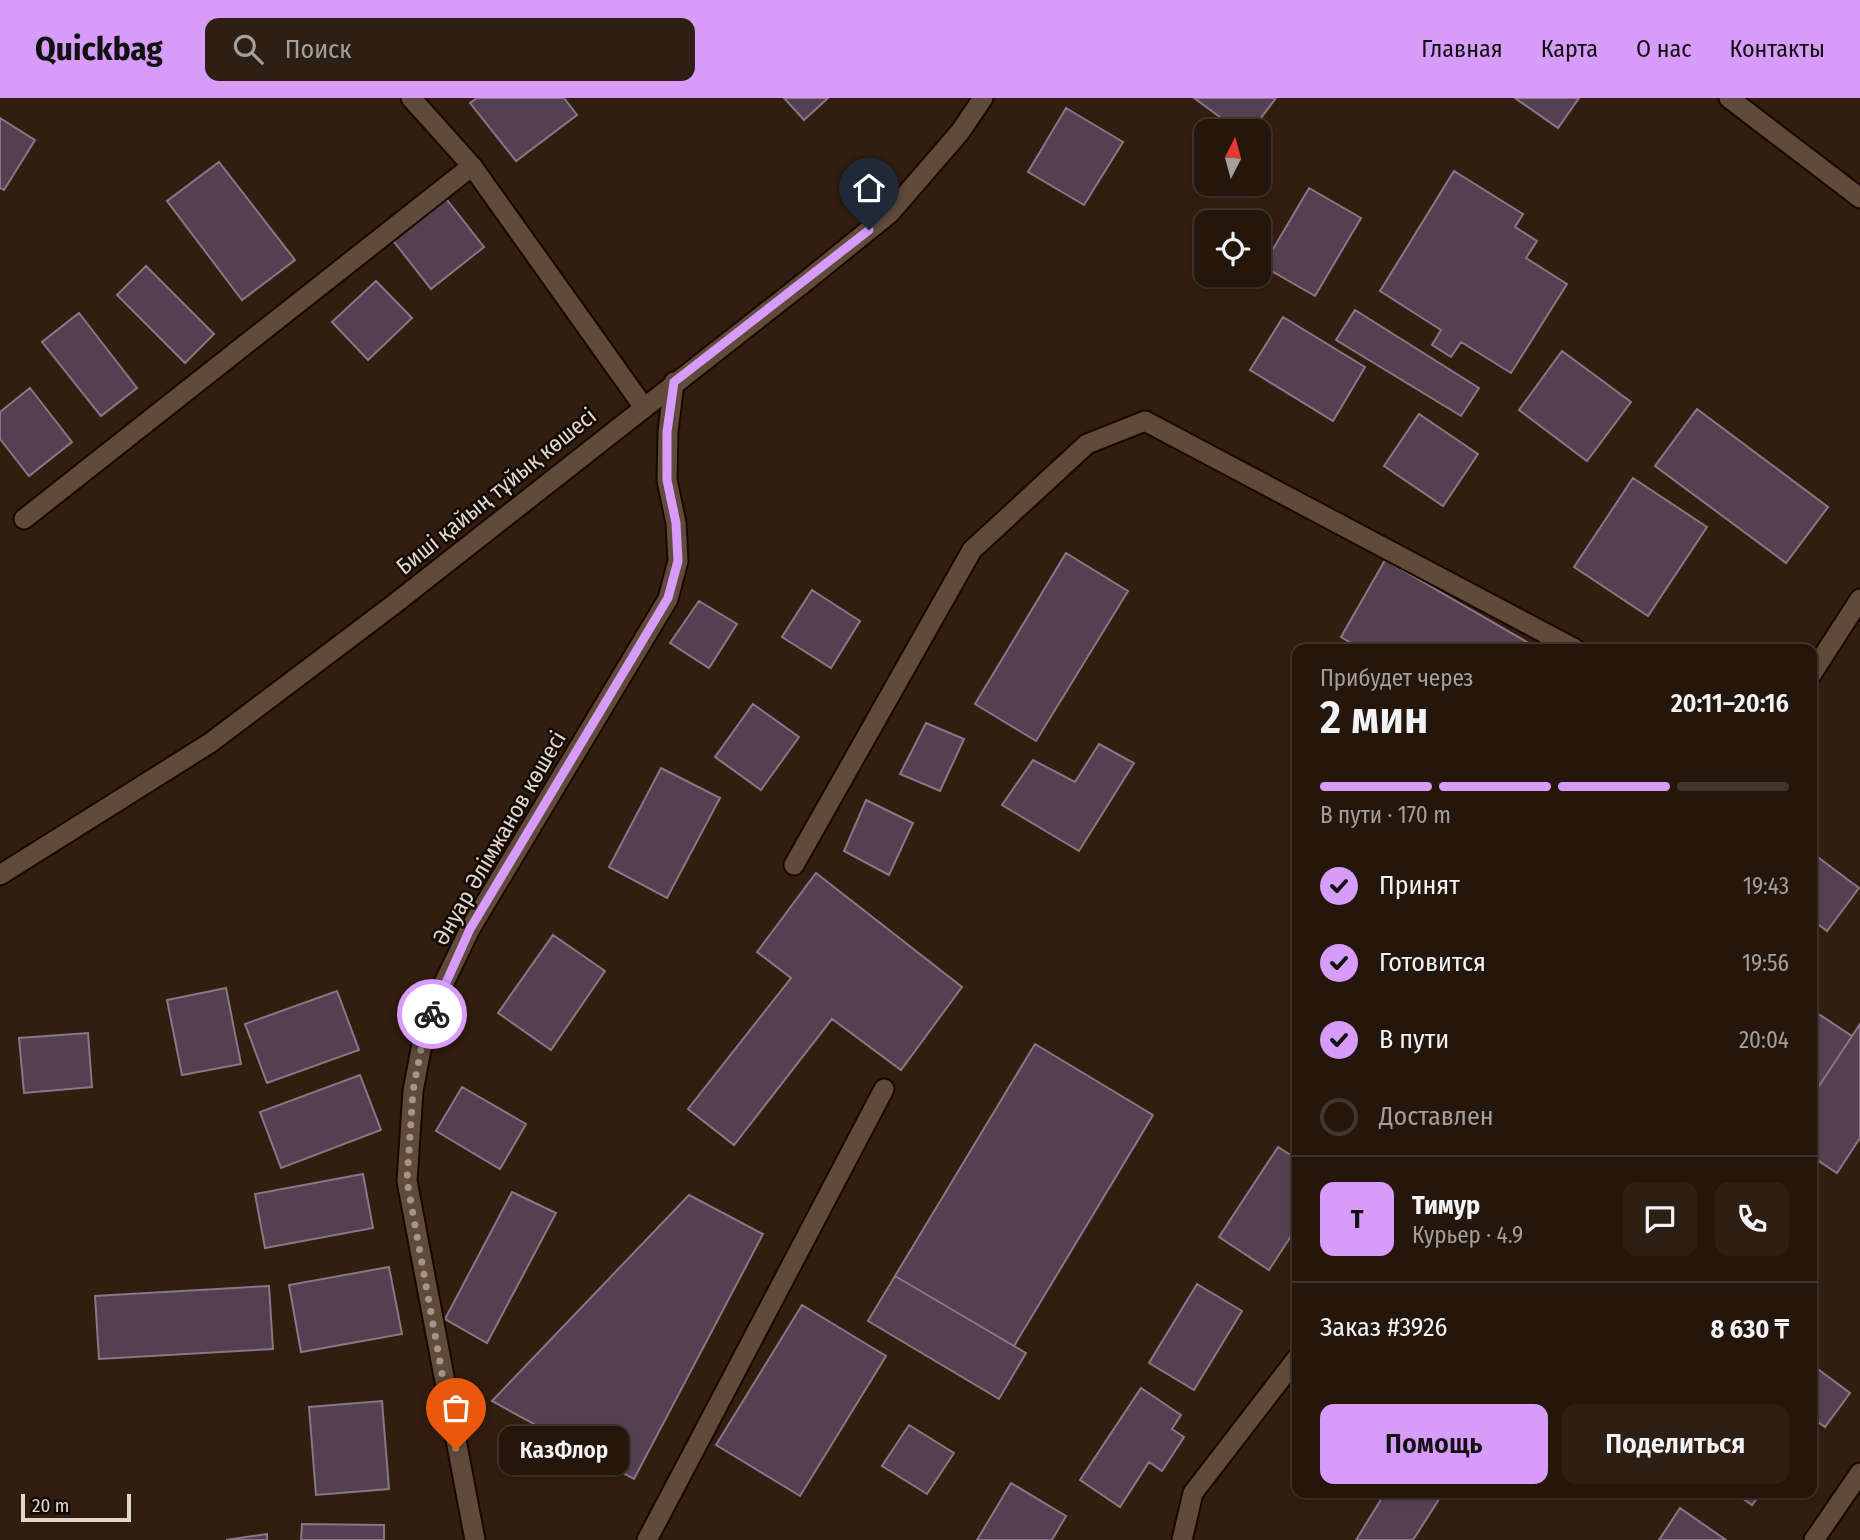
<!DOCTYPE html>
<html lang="ru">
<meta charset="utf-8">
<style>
body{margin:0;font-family:"Fira Sans Condensed",sans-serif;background:#2d1f14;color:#f1f3f6;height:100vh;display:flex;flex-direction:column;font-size:26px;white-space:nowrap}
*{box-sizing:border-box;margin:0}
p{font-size:23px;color:#a39f9d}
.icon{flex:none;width:38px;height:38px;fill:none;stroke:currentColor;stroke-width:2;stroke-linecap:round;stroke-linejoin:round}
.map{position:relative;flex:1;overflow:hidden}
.sheet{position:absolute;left:1292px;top:546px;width:525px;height:854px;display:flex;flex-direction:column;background:#25160b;border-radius:14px;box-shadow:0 2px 5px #0004,0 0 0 2px #42352c}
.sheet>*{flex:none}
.needle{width:46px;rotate:6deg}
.buttons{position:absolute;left:1194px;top:21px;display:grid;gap:14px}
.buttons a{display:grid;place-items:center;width:77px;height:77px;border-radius:14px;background:#25160b;box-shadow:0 2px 5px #0004,0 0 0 2px #42352c;font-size:35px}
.scale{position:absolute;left:21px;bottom:18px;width:110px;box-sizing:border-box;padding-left:7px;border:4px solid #e2d5cc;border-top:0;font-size:19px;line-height:24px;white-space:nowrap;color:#e2d5cc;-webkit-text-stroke:5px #130a05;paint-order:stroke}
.pin{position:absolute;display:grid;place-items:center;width:60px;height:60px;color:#fff;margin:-72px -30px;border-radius:50% 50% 50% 0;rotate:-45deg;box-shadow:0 0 7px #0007}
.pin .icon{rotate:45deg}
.courier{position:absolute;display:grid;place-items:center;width:70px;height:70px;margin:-35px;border:5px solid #d79bf9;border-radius:50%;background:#fff;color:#222;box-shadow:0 2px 9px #0007}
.bubble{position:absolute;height:49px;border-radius:14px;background:#25160b;box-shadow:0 2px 5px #0004,0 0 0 2px #42352c;font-size:23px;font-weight:600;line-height:49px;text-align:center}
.overview em{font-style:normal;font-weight:600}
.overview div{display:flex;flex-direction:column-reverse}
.overview{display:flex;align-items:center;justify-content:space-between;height:119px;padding:0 28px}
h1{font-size:46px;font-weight:600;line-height:52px}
.bar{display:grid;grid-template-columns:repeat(4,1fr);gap:10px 7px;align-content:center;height:84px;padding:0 28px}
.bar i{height:9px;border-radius:5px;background:#42352c}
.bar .current{background:#d79bf9}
.bar p{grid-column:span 4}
.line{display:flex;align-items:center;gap:18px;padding:0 28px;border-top:2px solid #42352c}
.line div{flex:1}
.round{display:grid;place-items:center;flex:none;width:74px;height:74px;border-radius:14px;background:#2d1f14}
ol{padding:0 28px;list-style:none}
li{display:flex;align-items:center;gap:21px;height:77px}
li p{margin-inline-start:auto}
li .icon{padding:7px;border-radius:50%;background:#d79bf9;color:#111;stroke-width:4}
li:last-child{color:#a39f9d}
li i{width:38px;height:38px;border:4px solid #42352c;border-radius:50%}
.button{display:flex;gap:14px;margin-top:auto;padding:14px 28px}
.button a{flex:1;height:80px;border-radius:14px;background:#d79bf9;color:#111;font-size:28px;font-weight:600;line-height:80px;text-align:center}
.button a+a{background:#2d1f14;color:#f1f3f6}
header{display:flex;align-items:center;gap:42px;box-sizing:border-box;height:98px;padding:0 35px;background:#d79bf9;color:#111}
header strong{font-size:33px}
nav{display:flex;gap:38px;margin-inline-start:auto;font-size:24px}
.search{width:490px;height:63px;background:#2d1f14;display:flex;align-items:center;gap:18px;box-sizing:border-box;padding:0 24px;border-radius:14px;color:#a39f9d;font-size:26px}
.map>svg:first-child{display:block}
.building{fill:#534051;stroke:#8b7588;stroke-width:2}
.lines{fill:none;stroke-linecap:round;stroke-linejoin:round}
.service-casing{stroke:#180800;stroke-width:23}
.minor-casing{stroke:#180800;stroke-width:23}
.tertiary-casing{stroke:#180800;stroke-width:23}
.service{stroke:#604b3b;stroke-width:19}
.minor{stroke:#604b3b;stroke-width:19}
.tertiary{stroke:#604b3b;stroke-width:19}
.done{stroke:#a4958a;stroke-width:7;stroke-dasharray:0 12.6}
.route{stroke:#d79bf9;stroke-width:9}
.labels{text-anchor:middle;stroke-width:5;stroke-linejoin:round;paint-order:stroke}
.street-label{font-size:23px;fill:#e2d5cc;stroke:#130a05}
</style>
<header>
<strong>Quickbag</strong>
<div class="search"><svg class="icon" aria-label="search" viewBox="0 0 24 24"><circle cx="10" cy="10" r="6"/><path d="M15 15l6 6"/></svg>Поиск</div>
<nav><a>Главная</a><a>Карта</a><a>О нас</a><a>Контакты</a></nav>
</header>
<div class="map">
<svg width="1860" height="1442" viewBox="0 0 1860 1442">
<rect width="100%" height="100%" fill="#311e0f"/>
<path class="building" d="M477 0H564L577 17 516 63 470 5Z
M784 0H828L804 22Z
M1194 0H1276L1251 33H1239Z
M1515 0H1579L1558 30Z
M1066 10 1123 44 1084 107 1028 74Z
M0 20 35 42 4 92 0 90Z
M219 64 295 162 242 202 167 103Z
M1454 73 1523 116 1515 129 1537 143 1526 160 1567 186 1511 275 1461 244 1451 259 1432 247 1441 232 1380 193Z
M1309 90 1361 120 1315 198 1263 168Z
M444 98 484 149 431 191 391 140Z
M146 168 214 236 185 265 117 197Z
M376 183 412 220 368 262 332 224Z
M1355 212 1479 290 1461 318 1336 242Z
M79 215 137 290 101 318 42 244Z
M1283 219 1365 269 1333 323 1250 272Z
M1562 253 1631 304 1587 363 1519 312Z
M30 290 72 344 29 378 0 341V314Z
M1697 311 1828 409 1786 465 1655 368Z
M1419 316 1478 356 1443 408 1384 368Z
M1633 380 1707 429 1648 518 1574 469Z
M1066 455 1128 493 1036 643 975 606Z
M1385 462 1539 551H1361L1341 539Z
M812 492 860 523 831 570 782 539Z
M699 503 737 526 709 570 670 545Z
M753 606 799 639 761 692 715 659Z
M926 625 964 641 940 693 900 676Z
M1099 646 1134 665 1079 753 1002 707 1033 662 1075 684Z
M661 670 720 700 667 800 609 769Z
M866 702 913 725 889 777 844 753Z
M1811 754 1859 790 1827 833 1811 821Z
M816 775 962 889 901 972 832 921 734 1047 688 1011 791 880 757 854Z
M553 837 605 873 551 952 498 915Z
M226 890 241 966 182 977 167 902Z
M337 893 359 952 267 985 245 926Z
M1811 911 1852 938 1819 988 1811 983Z
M1860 926V1040L1837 1075 1811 1058V1000Z
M88 935 92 989 24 995 19 940Z
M1035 946 1153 1017 1014 1248 895 1178Z
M360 977 381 1032 281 1070 260 1014Z
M462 989 526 1026 500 1071 436 1033Z
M1278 1049 1297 1061V1129L1269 1172 1219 1139Z
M363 1076 373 1130 265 1150 255 1096Z
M512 1094 556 1115 487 1245 445 1221Z
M689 1097 763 1136 634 1381 492 1303Z
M389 1169 402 1236 301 1254 289 1187Z
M895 1178 1026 1255 999 1301 868 1223Z
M1197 1186 1242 1213 1194 1292 1149 1265Z
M269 1188 273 1251 99 1261 95 1198Z
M802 1207 886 1258 800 1398 716 1347Z
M1811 1266 1850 1295 1825 1329 1811 1319Z
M1141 1290 1181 1317 1172 1331 1184 1339 1162 1373 1149 1364 1120 1409 1080 1382Z
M382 1303 389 1391 316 1397 309 1309Z
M909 1327 954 1355 927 1396 882 1368Z
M1011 1385 1066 1418 1052 1442H977Z
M1385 1395H1443L1413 1442H1356Z
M1735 1395H1761L1752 1407Z
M1680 1410 1726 1442H1659Z
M302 1426 384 1427V1442H301Z
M267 1436V1442H226Z"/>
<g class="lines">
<defs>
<path id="service" d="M411 0 472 68
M24 421 472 68 643 308
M794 767 972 452 1087 346 1145 323 1575 551
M647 1442 884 991"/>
<path id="minor" d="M1811 577 1860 501
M0 777 210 645 393 507 806 183 890 115 960 34 983 0
M475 1442 407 1083 413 993 423 941 442 889 470 831 668 501 678 463 676 425 667 382 668 334 674 284
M1182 1442 1193 1395 1297 1260
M1814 1442 1860 1375"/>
<path id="tertiary" d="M1729 0 1860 100"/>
</defs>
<use href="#service" class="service-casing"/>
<use href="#minor" class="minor-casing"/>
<use href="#tertiary" class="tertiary-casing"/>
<use href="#service" class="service"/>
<use href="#minor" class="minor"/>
<use href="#tertiary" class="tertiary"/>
</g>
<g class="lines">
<path class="done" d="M432 916 423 941 413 993 407 1083 456 1352"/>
<path class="route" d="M432 916 470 831 668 500 678 463 676 425 667 382V334L674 284 869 132"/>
</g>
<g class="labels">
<g class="street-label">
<text transform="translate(496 393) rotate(-39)" y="8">Биші қайың тұйық көшесі</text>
<text transform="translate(499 740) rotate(-60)" y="8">Әнуар Әлімжанов көшесі</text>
</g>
</g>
</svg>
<div class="buttons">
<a><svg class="needle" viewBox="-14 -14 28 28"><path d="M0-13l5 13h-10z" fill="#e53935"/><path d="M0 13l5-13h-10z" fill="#a39f9d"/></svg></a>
<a><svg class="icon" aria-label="locate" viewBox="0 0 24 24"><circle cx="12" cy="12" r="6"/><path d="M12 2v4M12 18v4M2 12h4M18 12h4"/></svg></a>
</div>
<div class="scale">20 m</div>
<div class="pin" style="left:456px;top:1352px;background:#ea580c"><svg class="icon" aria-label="bag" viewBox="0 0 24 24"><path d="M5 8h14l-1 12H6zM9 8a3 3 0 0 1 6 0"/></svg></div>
<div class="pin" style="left:869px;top:132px;background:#1f2937"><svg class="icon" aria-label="home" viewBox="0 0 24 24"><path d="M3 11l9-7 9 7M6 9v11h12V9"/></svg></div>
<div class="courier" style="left:432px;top:916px"><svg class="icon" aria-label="bike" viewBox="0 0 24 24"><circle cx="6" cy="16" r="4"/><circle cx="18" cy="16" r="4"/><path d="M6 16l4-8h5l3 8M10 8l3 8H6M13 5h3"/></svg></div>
<div class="bubble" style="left:499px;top:1328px;width:130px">КазФлор</div>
<section class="sheet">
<div class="overview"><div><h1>2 мин</h1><p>Прибудет через</p></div><em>20:11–20:16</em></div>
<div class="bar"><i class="current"></i><i class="current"></i><i class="current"></i><i></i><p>В пути · 170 m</p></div>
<ol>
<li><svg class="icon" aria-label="check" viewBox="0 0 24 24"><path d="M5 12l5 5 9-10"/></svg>Принят<p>19:43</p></li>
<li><svg class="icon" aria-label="check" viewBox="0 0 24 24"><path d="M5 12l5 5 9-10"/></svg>Готовится<p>19:56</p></li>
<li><svg class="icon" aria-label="check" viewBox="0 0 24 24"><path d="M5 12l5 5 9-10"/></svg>В пути<p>20:04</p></li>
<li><i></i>Доставлен</li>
</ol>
<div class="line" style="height:126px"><b class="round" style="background:#d79bf9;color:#111">Т</b><div><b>Тимур</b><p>Курьер · 4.9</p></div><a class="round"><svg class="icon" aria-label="chat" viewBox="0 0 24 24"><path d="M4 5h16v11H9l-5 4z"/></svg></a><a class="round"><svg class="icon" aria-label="phone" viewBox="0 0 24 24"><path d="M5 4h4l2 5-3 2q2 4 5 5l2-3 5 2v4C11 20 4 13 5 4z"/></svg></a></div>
<div class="line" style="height:91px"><div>Заказ #3926</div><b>8 630 ₸</b></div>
<div class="button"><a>Помощь</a><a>Поделиться</a></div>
</section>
</div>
